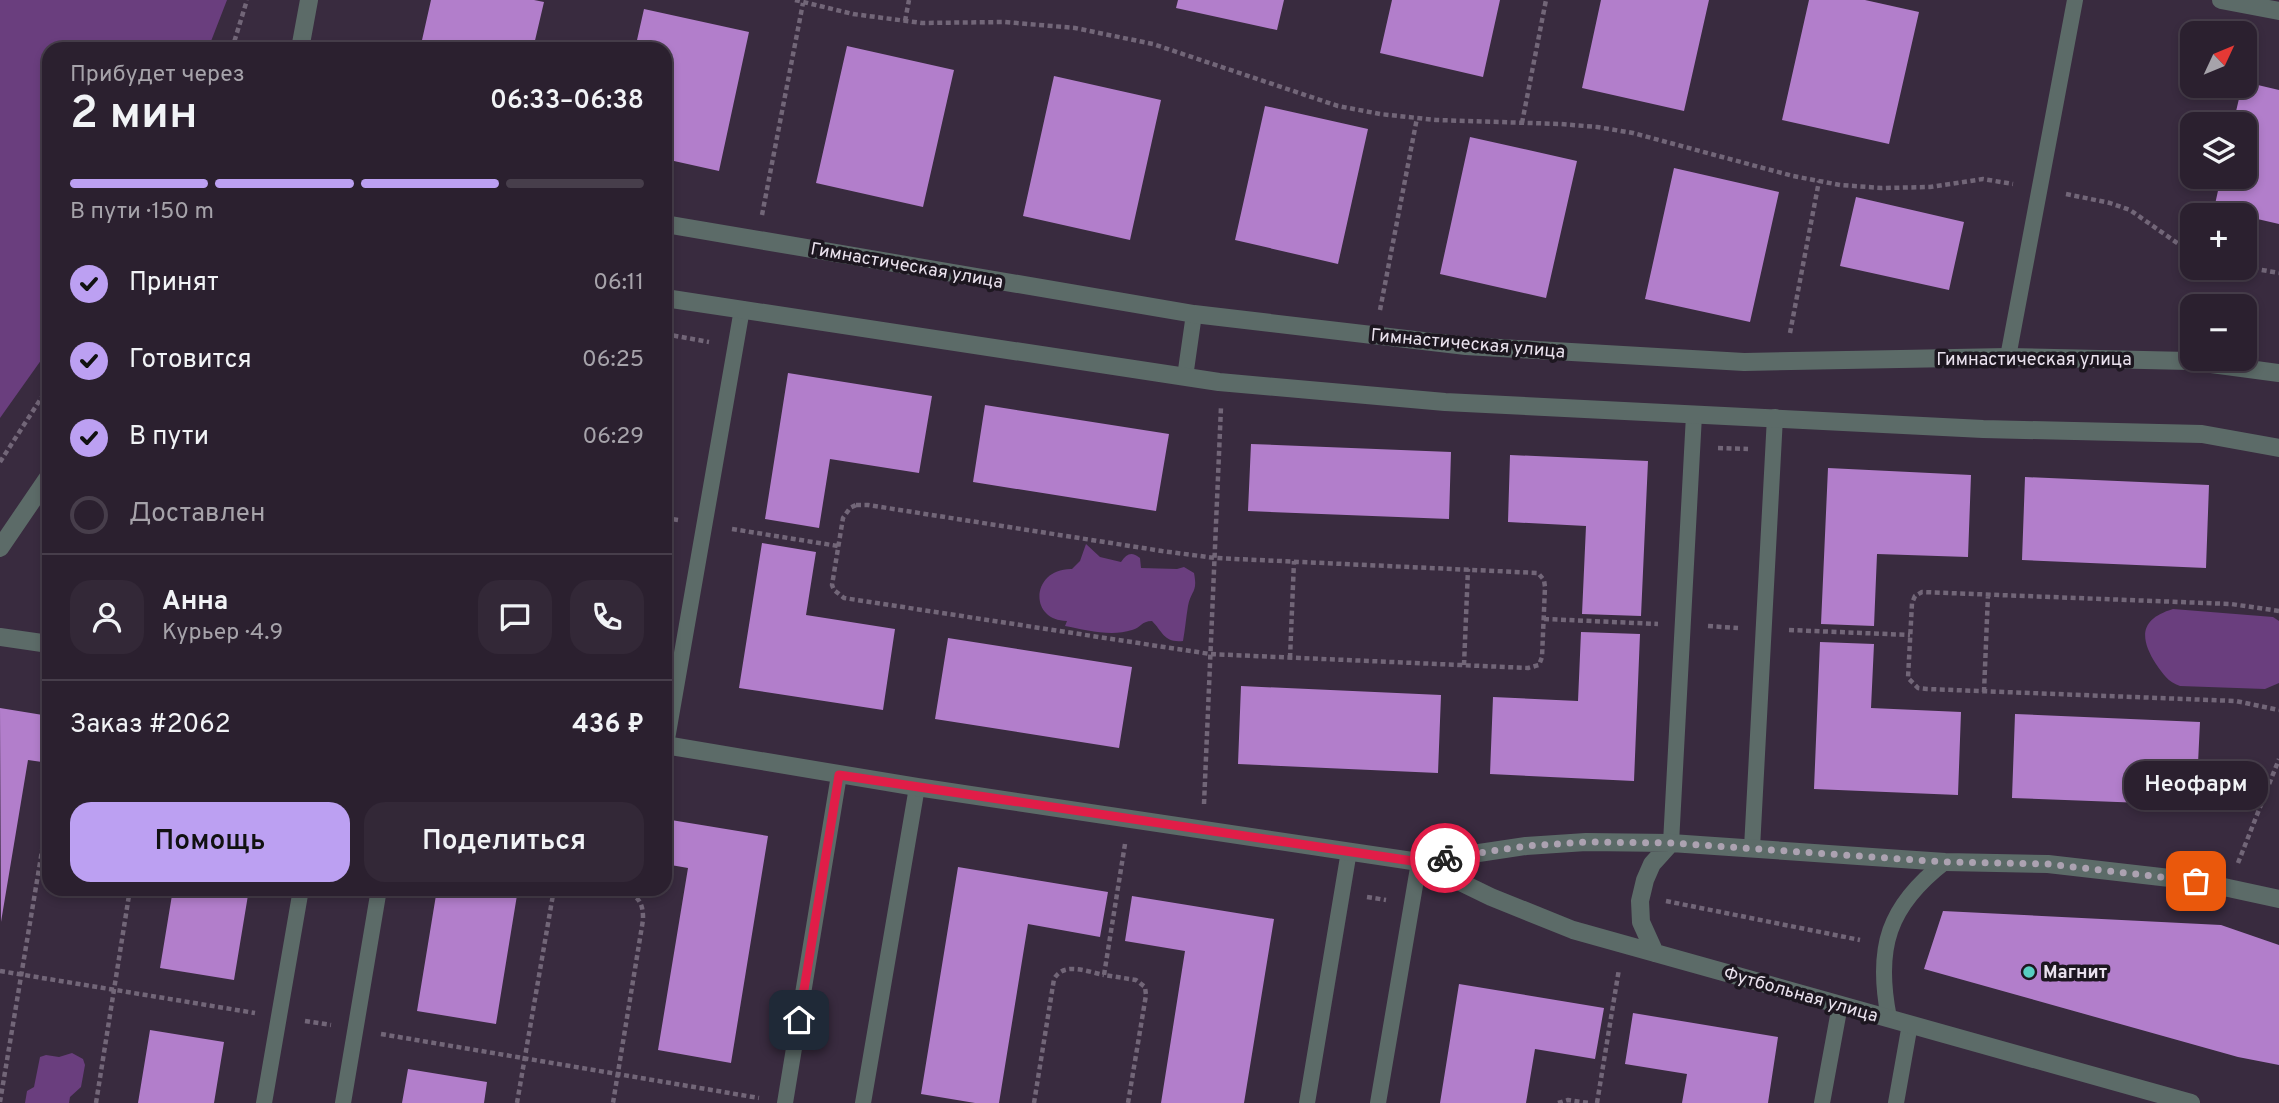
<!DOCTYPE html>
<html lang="ru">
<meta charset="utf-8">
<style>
body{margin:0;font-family:Overpass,sans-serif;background:#332837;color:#f1f3f6;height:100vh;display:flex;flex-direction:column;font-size:26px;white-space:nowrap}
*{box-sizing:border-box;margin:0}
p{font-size:23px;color:#a6a3aa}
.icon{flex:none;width:38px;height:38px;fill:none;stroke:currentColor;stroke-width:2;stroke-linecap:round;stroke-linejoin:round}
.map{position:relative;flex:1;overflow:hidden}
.drawer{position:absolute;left:42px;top:42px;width:630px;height:854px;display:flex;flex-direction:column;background:#2b202f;border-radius:21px;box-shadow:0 4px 10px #0003,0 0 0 2px #473e4b}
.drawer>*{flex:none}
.needle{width:46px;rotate:46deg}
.buttons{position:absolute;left:2180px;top:21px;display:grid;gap:14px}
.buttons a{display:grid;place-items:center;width:77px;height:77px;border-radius:14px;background:#2b202f;box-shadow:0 4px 10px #0003,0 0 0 2px #473e4b;font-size:35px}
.pin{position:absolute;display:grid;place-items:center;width:60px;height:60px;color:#fff;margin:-30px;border-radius:14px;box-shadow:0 4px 10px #0006}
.courier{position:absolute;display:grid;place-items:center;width:70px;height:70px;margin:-35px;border:5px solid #e11d48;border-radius:50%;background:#fff;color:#222;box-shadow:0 2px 9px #0007}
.bubble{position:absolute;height:49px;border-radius:21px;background:#2b202f;box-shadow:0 4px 10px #0003,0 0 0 2px #473e4b;font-size:23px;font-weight:600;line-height:49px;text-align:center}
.head em{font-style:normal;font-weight:600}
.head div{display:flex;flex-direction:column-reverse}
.head{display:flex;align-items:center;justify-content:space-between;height:119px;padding:0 28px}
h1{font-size:46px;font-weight:600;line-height:52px}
.bar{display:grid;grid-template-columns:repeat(4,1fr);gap:10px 7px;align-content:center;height:84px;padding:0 28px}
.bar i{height:9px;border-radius:5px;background:#473e4b}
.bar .active{background:#bca0f2}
.bar p{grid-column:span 4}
.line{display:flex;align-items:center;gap:18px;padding:0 28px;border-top:2px solid #473e4b}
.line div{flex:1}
.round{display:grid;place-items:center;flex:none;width:74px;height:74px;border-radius:21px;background:#332837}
ol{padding:0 28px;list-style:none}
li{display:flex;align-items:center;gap:21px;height:77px}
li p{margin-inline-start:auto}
li .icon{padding:7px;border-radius:50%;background:#bca0f2;color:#111;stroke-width:4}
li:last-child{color:#a6a3aa}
li i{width:38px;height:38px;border:4px solid #473e4b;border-radius:50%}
.button{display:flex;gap:14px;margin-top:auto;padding:14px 28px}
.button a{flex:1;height:80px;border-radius:21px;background:#bca0f2;color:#111;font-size:28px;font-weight:600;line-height:80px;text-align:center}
.button a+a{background:#332837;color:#f1f3f6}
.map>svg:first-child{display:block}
.green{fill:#6a3e7e}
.building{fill:#b27ecb}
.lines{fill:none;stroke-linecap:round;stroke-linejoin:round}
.path{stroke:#726678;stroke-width:4.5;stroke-dasharray:5 3.5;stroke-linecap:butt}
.service{stroke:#5c6b68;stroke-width:16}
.minor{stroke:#5c6b68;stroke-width:18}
.done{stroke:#aca2b1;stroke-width:7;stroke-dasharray:0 12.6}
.route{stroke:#e11d48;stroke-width:9}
.poi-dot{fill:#58cec1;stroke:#1d1720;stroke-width:2.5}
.labels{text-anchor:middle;stroke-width:7;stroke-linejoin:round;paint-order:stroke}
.street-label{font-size:18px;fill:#eae2ee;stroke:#1d1720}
.poi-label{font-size:18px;font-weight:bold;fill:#eae2ee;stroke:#1d1720;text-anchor:start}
</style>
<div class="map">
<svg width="2279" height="1103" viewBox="0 0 2279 1103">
<rect width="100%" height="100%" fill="#392b3f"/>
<path class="green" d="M0 0H227L208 49H49V349L0 418Z
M1086 544 1100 557 1121 562C1127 554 1131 551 1140 558L1141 568 1177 569 1184 567 1194 573C1198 593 1191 590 1188 606 1186 618 1185 630 1183 641 1164 643 1163 632 1152 621 1141 621 1141 628 1132 630 1111 637 1086 630 1065 626L1067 621C1028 621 1031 568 1072 569L1080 561Z
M2173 609 2273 617 2279 621V683L2265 689 2180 686C2168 682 2163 674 2156 664 2139 637 2140 619 2173 609Z
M72 1053 83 1059 85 1065 81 1087 70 1097 69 1103H25L27 1091 34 1087 40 1057 46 1055 59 1057Z"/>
<path class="building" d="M431 0H534L544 2 533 49H420Z
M1178 0H1284L1277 30 1176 8Z
M1392 0H1500L1483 77 1380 53Z
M1601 0H1709L1684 111 1582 88Z
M1809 0H1865L1919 12 1889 144 1782 120Z
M644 9 749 32 719 171 665 159V49H635Z
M847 46 954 70 923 207 816 183Z
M1054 76 1161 100 1130 240 1023 216Z
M2245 82 2279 90V224L2214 209 2221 177H2245V124H2233L2242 86H2245Z
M1265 106 1368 129 1338 264 1235 240Z
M1470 137 1577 161 1546 298 1440 274Z
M1674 168 1779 192 1750 322 1645 299Z
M1856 197 1964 222 1949 290 1840 266Z
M788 373 932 396 919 473 830 459 819 528 765 519Z
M985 405 1169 434 1156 511 973 482Z
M1251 444 1451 452 1449 519 1248 511Z
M1510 455 1648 461 1641 616 1582 614 1586 526 1508 522Z
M1828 468 1971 475 1968 557 1877 554 1874 626 1821 624Z
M2025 477 2209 485 2206 568 2022 560Z
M762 543 816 552 806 615 895 629 883 710 739 688Z
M1581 632 1640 634 1634 781 1490 774 1493 697 1578 701Z
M948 638 1132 667 1119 748 935 719Z
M1820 642 1874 644 1871 708 1961 712 1958 795 1814 789Z
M1241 686 1441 695 1438 773 1238 764Z
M0 708 49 716V763L28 760 1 922Z
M2015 714 2200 722 2196 805 2012 798Z
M665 819 768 836 731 1063 658 1050 688 868 665 864Z
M958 867 1108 892 1100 937 1028 924 999 1103H975L921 1094Z
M173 889H249L234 980 160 968Z
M437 889H518L496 1024 417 1011Z
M1132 896 1274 919 1244 1103H1161L1185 951 1125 941Z
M1943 911 2221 925 2279 945V1065L2238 1057 1924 969Z
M1459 984 1604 1008 1595 1059 1535 1049 1526 1103H1440Z
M1633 1013 1778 1037 1768 1103H1682L1687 1074 1625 1064Z
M150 1030 224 1042 214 1103H138Z
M408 1069 487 1082 484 1103H402Z"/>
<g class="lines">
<path class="path" d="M795 0 853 14 922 23 1005 22 1075 28 1153 44 1338 106 1380 114 1436 120 1561 124 1597 127 1633 133 1793 176 1840 185 1882 188 1930 187 1983 179 2013 184
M905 21 909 0
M232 49 247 0
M1522 123 1546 0
M2066 194 2110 203 2130 210 2193 254
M762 215 803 3
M2245 267 2279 273
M1380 310 1417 118
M1790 333 1819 181
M665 334 709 342
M1718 448 1748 449
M0 462 49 386
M856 505H868L1162 551 1215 558 1538 573 1544 580 1545 587 1542 657 1539 665 1528 668 1210 654 844 598 834 590 832 585 843 518 850 508Z
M665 518 678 520
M732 529 838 546
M2279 611 2231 604 1922 592 1915 596 1912 603 1908 678 1918 688 1927 689 2236 701 2279 710
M1544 619 1658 624
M1708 626 1738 628
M1789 630 1910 635
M1290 658 1294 561
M1464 665 1468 569
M1984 692 1988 594
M1204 804 1221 407
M1125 844 1104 975 1136 980 1145 987 1146 995 1128 1103
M2238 863 2279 759
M604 889C627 893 644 891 643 920L613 1103
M1367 897 1386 900
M1666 901 1860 940
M0 971 255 1013
M305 1021 331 1025
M381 1034 759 1098
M0 1102 49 809
M96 1103 130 889
M517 1103 554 889
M1034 1103 1054 979C1064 961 1088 972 1104 975
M1558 1103 1568 1100 1589 1103
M1597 1103 1619 969"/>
<path class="service" d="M2008 357 2075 0
M1185 377 1194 314
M666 745 742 309
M1671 843 1694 415
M1752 848 1775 417
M1889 1018C1875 948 1888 906 1945 862
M264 1103 301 889
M343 1103 379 889
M785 1103 839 775
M863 1103 917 787
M1307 1103 1349 851
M1378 1103 1419 862
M1822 1103 1840 1005
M1896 1103 1910 1024"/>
<path class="minor" d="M2221 0 2279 11
M300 49 309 0
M665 224 1194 314 1466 346 1744 362 2008 357 2189 361 2279 373
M665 298 1219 382 1445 402 1983 429 2202 434 2279 448
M0 548 49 476
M0 637 49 644
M665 745 917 787 1419 862 1491 897 1573 930 2191 1103
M1419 862 1526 846 1586 842 1671 843 1945 862 2048 864 2196 881 2279 899
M1655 953 1641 922 1640 901 1645 880 1652 864 1671 843"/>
</g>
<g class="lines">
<path class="done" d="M1445 858 1526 846 1586 842 1671 843 1945 862 2048 864 2196 881"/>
<path class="route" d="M799 1020 839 775 1419 862 1445 858"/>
</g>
<circle class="poi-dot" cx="2029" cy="972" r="7"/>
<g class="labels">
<g class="street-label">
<text transform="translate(907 265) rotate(10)" y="6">Гимнастическая улица</text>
<text transform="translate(1468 343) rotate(5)" y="6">Гимнастическая улица</text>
<text x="2034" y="365">Гимнастическая улица</text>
<text transform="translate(1801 994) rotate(16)" y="6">Футбольная улица</text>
</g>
<g class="poi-label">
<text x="2043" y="978">Магнит</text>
</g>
</g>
</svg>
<div class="buttons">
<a><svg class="needle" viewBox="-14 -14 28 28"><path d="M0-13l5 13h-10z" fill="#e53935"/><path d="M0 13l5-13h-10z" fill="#a6a3aa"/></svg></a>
<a><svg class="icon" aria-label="layers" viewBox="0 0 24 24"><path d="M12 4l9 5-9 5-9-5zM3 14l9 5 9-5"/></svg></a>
<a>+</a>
<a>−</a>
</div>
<div class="pin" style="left:2196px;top:881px;background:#ea580c"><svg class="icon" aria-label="bag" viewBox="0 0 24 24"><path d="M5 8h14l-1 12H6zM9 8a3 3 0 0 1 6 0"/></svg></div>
<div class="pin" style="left:799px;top:1020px;background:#1f2937"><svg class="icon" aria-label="home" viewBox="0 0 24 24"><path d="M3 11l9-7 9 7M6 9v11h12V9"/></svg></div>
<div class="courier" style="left:1445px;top:858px"><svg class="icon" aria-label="bike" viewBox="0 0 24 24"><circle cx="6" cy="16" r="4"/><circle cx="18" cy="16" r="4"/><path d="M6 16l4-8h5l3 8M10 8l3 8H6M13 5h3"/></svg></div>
<div class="bubble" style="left:2124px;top:761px;width:144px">Неофарм</div>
<section class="drawer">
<div class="head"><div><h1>2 мин</h1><p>Прибудет через</p></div><em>06:33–06:38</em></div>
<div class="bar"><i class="active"></i><i class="active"></i><i class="active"></i><i></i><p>В пути · 150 m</p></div>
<ol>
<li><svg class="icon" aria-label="check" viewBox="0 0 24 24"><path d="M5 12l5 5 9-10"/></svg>Принят<p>06:11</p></li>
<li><svg class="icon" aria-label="check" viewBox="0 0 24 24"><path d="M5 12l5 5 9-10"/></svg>Готовится<p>06:25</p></li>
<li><svg class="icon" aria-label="check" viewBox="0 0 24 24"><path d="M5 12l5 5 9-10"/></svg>В пути<p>06:29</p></li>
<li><i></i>Доставлен</li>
</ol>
<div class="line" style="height:126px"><a class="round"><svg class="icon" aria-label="person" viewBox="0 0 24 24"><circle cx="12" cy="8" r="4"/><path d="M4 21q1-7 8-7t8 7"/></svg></a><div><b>Анна</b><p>Курьер · 4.9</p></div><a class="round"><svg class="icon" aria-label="chat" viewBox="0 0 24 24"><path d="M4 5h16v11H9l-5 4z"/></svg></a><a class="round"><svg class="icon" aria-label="phone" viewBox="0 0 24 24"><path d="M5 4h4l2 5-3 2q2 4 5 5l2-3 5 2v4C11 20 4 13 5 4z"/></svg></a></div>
<div class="line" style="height:91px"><div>Заказ #2062</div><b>436 ₽</b></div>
<div class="button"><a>Помощь</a><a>Поделиться</a></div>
</section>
</div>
